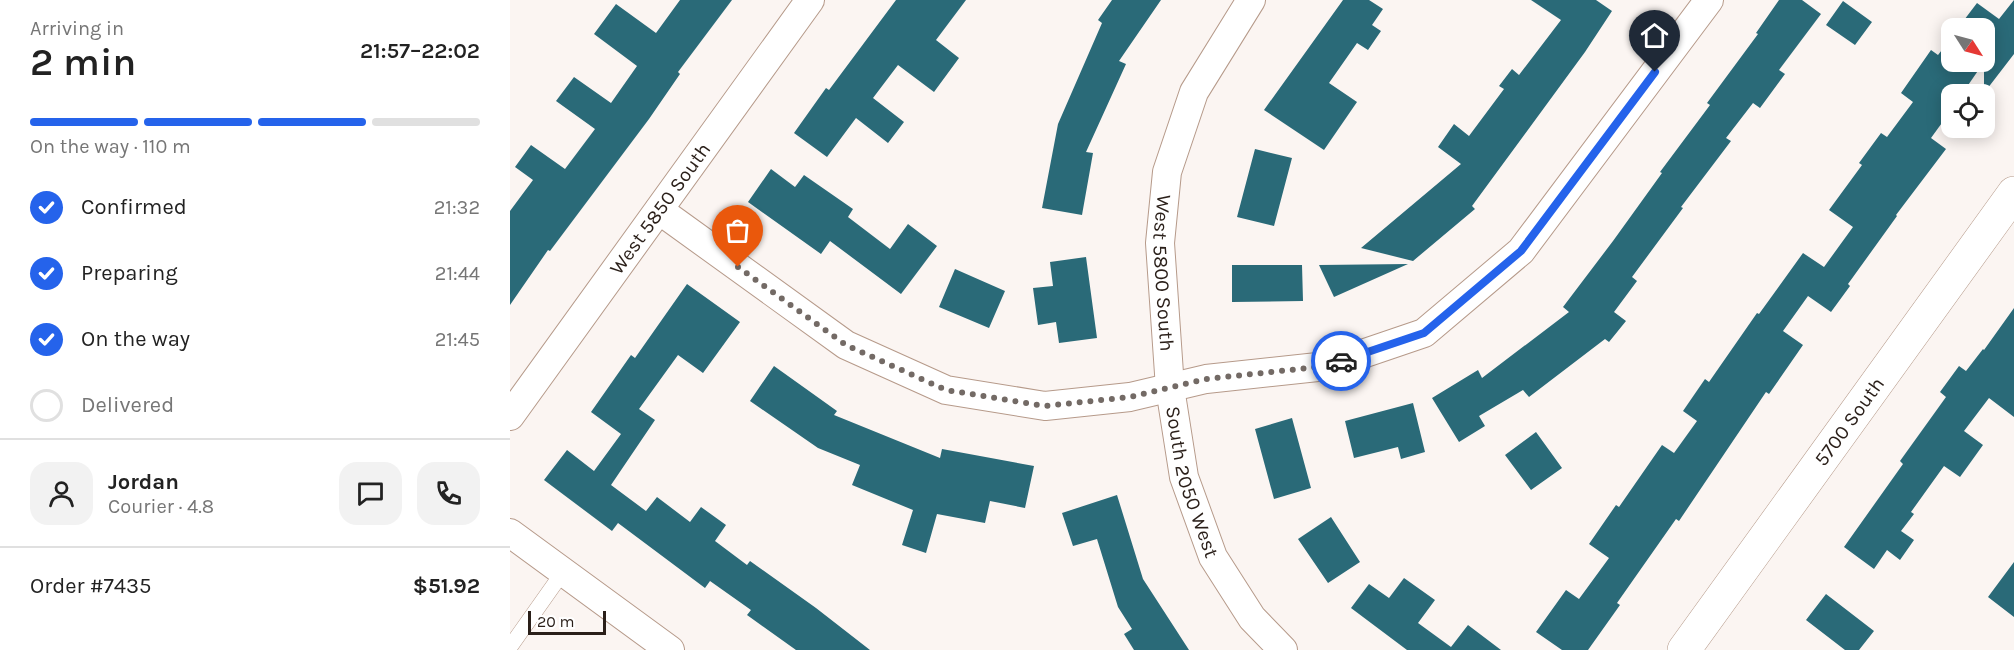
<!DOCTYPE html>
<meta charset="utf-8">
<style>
body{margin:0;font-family:Karla,sans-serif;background:#f2f2f2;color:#222;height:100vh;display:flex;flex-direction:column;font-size:22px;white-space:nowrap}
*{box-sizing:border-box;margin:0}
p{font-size:20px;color:#767676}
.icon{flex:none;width:33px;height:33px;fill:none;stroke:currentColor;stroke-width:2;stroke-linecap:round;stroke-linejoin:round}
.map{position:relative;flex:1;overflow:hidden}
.side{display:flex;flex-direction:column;background:#fff;width:510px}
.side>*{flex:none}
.needle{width:39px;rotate:126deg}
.tools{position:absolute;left:1431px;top:18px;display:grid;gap:12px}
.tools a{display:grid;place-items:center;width:54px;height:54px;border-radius:12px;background:#fff;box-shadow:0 3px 15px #0003;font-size:30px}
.scale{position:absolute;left:18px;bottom:15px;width:78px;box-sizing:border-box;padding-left:6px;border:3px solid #2a1f19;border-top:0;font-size:16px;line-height:21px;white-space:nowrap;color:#2a1f19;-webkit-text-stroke:4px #fff;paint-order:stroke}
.pin{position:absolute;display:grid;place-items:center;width:51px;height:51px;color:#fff;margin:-62px -26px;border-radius:50% 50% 50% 0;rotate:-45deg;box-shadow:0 0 6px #0007}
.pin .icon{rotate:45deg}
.courier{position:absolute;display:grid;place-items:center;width:60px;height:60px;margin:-30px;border:4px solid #2563eb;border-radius:50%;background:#fff;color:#222;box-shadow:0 2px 8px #0007}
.headline em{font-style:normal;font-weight:600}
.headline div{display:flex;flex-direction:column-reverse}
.headline{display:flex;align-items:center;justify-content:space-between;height:102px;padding:0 30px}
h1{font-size:39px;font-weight:600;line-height:45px}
.bar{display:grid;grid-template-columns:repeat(4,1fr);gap:9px 6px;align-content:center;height:72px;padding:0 30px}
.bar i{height:8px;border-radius:4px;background:#e0e0e0}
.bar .active{background:#2563eb}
.bar p{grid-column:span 4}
.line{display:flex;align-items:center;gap:15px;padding:0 30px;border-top:2px solid #e0e0e0}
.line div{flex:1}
.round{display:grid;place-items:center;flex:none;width:63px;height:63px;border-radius:18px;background:#f2f2f2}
ol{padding:0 30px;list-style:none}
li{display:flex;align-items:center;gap:18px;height:66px}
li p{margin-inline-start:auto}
li .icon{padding:6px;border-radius:50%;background:#2563eb;color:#fff;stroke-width:4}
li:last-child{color:#767676}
li i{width:33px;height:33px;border:3px solid #e0e0e0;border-radius:50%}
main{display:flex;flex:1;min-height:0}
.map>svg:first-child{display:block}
.building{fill:#2a6a78}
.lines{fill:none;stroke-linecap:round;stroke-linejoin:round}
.service-casing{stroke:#b69a8a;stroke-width:16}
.minor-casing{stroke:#b69a8a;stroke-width:30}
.tertiary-casing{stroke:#b69a8a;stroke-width:34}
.service{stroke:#fff;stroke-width:15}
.minor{stroke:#fff;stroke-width:28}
.tertiary{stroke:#fff;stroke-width:33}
.done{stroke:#736a65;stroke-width:6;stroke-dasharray:0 10.8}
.route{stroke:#2563eb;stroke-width:8}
.labels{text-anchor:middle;stroke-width:6;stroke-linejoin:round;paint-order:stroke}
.street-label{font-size:20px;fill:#2a1f19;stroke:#fff}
</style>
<main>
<section class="side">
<div class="headline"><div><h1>2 min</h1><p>Arriving in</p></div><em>21:57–22:02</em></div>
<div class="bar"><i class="active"></i><i class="active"></i><i class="active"></i><i></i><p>On the way · 110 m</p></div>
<ol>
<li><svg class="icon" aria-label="check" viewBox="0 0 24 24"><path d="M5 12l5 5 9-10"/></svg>Confirmed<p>21:32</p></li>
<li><svg class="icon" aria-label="check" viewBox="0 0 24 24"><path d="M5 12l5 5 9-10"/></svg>Preparing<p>21:44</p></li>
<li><svg class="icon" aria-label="check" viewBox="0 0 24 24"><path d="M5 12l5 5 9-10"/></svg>On the way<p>21:45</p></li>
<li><i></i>Delivered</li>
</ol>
<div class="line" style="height:108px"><a class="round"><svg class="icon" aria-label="person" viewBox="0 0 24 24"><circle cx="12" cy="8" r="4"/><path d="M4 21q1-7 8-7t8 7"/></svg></a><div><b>Jordan</b><p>Courier · 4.8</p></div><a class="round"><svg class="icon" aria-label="chat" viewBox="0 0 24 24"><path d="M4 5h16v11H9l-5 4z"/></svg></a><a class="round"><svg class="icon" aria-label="phone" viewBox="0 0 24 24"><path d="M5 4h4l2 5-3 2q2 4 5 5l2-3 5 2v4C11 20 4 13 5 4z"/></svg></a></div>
<div class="line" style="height:78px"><div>Order #7435</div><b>$51.92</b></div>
</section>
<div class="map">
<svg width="1504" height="650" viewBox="0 0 1504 650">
<rect width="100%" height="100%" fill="#fbf5f2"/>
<path class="building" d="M170 0H222L168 72 170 74 139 119 40 251 38 250 0 305V211L23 180 5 167 21 145 55 169 85 129 46 101 64 77 101 103 127 66 84 34 106 4 146 33Z
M386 0H456L426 40 449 58 424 92 388 65 363 98 394 122 378 143 346 118 317 157 284 133 316 88 319 90Z
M602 0H651L609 61 616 64 576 152 583 153 572 215 532 208 548 124 592 23 588 20Z
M833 0H859L873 9 862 25 871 31 858 50 847 43 819 83 847 102 814 150 754 110Z
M1021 0H1086L1102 11 1075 52 962 206 965 209 903 261 851 248 951 164 928 147 944 124 959 136 994 89 989 86 1002 69 1009 75 1051 20Z
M1269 0H1292L1311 14 1269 70 1275 74 1250 108 1243 103 1216 138 1221 141 1171 207 1173 208 1122 277 1127 281 1104 312 1116 321 1099 342 1095 339 1019 397 1013 390 969 416 975 426 949 442 922 398 968 370 972 378 1059 312 1053 307 1103 241 1152 173 1150 172 1200 105 1197 103 1248 34 1246 33Z
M1504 0V54L1474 93V62L1452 94H1442V109L1421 138 1436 149 1386 215 1387 216 1338 284 1340 286 1321 312 1298 296 1273 331 1293 345 1259 394 1256 392 1169 521 1166 519 1107 603 1110 605 1078 650H1052L1026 632 1056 590 1069 599 1099 558 1079 544 1106 505 1109 507 1152 445 1164 453 1187 421 1173 411 1195 379 1199 382 1247 313 1249 314 1293 253 1314 267 1343 227 1319 210 1352 165 1349 163 1371 133 1377 137 1403 102 1391 93 1421 50 1428 55 1442 37V62H1474V28H1448L1467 3 1489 19Z
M1333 1 1362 22 1345 45 1316 25Z
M745 149 782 158 764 226 727 217Z
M261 169 285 187 294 175 343 209 338 217 380 249 398 224 427 246 391 294 320 241 311 254 238 202Z
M576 257 587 338 549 343 546 322 528 325 523 288 543 286 540 262Z
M898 264 824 297 809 265Z
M722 265H792L793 301 722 302Z
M445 269 495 291 479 328 429 307Z
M177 284 230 322 193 373 168 355 129 409 145 420 101 485 136 511 147 497 180 522 191 507 216 525 205 541 237 565 240 561 306 608 360 650H286L237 615 241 610 200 581 195 588 108 523 102 531 34 480 57 450 84 471 111 434 81 412 121 355 125 358Z
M1504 308V417L1479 398 1454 431 1473 445 1450 477 1434 466 1401 512 1404 514 1391 531 1404 540 1390 560 1377 550 1364 569 1334 547 1393 464 1390 461 1436 397 1430 392 1449 366 1456 371 1473 349 1474 350Z
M264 366 327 411 324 415 430 458 432 449 524 466 515 508 480 501 475 523 427 514 416 553 392 545 403 510 342 485 350 465 308 448 240 401Z
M903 403 915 452 891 459 888 447 844 458 835 421Z
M782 418 801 488 764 499 745 429Z
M1026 432 1052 468 1021 490 995 455Z
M607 495 633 579 679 650H624L614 634 622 629 608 607 587 539 563 546 552 513Z
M821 517 850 562 818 583 788 539Z
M1504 562V617L1478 597Z
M894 578 925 600 908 623 941 647 958 625 991 650H897L841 608 859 584 879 598Z
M1316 594 1364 631 1349 650H1335L1296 620Z"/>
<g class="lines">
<defs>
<path id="service" d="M0 647 53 572"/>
<g id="minor">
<path id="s1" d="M741 0 684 92 657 172 650 243 660 388 674 477 703 557 742 618 773 650"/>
<path d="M149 210 336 345 436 390 535 406 620 397 696 379 817 366 914 333 1011 251 1199 0"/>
<path id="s2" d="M0 416 300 0"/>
<path d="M0 533 160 650"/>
</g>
<g id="tertiary">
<path id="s3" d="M1174 650 1504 193"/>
</g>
</defs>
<use href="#service" class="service-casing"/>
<use href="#minor" class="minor-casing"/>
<use href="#tertiary" class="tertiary-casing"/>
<use href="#service" class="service"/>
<use href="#minor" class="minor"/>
<use href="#tertiary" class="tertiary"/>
</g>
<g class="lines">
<path class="done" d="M228 267 336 345 436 390 535 406 620 397 696 379 817 366 831 361"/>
<path class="route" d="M831 361 914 333 1011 251 1145 72"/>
</g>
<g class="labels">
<g class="street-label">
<text dy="7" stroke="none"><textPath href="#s2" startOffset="256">West 5850 South</textPath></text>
<text dy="7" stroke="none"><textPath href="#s1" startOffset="294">West 5800 South</textPath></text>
<text dy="7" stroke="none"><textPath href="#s3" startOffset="282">5700 South</textPath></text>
<text dy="7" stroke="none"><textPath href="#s1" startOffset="506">South 2050 West</textPath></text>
</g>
</g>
</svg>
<div class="tools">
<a><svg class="needle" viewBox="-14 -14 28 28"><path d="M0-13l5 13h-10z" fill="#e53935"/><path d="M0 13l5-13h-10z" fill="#767676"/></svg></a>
<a><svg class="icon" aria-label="locate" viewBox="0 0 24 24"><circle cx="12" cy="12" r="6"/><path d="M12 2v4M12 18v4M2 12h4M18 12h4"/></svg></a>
</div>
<div class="scale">20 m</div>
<div class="pin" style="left:228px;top:267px;background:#ea580c"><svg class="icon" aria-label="bag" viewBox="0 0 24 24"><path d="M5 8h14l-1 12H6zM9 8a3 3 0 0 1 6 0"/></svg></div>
<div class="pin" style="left:1145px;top:72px;background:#1f2937"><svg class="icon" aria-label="home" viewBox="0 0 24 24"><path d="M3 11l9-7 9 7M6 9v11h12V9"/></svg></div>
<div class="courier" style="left:831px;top:361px"><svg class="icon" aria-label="car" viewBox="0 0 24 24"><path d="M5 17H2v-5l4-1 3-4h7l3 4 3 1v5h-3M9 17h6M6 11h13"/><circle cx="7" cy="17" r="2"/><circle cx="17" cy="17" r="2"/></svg></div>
</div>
</main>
